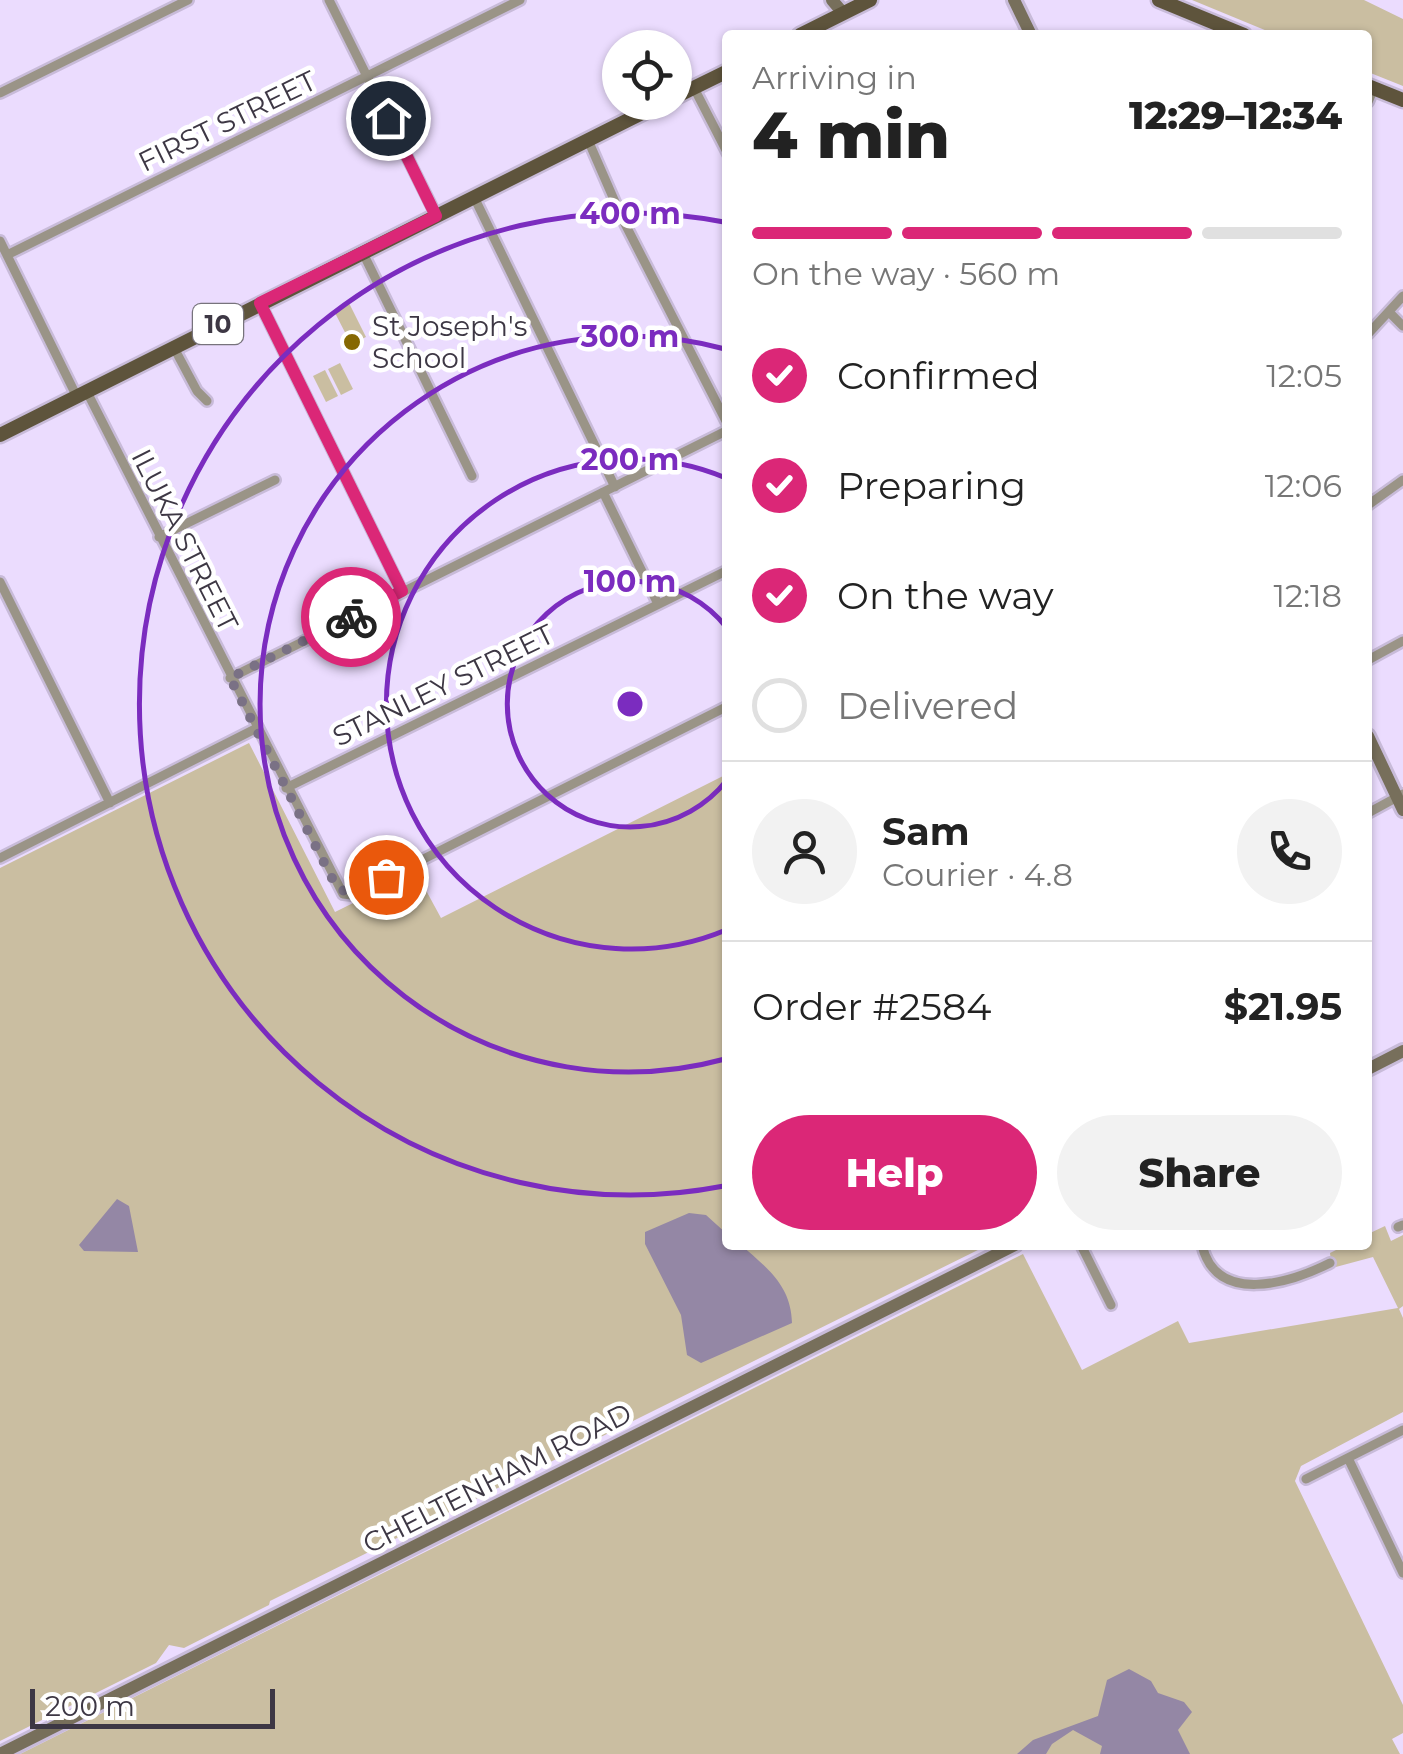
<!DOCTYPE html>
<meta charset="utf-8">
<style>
body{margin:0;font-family:Montserrat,sans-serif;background:#f2f2f2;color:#222;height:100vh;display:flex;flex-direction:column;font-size:38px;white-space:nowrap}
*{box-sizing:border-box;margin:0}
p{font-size:32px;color:#767676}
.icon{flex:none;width:55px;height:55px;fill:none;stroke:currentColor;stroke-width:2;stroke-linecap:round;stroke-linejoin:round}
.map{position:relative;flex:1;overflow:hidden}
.drawer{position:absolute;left:722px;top:30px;width:650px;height:1220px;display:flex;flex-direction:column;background:#fff;border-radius:10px;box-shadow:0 2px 8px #0004}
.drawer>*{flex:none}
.buttons{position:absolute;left:602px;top:30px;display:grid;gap:20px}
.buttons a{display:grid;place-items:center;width:90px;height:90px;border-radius:50%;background:#fff;box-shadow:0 2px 8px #0004;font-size:50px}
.scale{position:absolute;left:30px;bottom:25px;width:245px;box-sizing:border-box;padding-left:10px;border:5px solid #3d3744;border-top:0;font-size:28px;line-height:35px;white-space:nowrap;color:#3d3744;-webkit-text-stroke:8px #fff;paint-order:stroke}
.pin{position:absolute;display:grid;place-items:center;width:85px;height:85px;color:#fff;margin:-42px;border:5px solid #fff;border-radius:50%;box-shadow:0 2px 10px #0007}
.courier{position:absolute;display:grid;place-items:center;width:100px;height:100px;margin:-50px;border:8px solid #db2777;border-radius:50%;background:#fff;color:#222;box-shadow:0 2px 12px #0007}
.summary em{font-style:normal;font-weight:800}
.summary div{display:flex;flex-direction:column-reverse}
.summary{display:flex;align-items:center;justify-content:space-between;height:170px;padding:0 30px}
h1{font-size:65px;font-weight:800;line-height:75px}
.bar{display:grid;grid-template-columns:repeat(4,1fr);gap:15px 10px;align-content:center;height:120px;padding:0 30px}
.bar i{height:12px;border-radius:8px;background:#e0e0e0}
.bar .selected{background:#db2777}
.bar p{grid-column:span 4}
.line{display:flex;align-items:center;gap:25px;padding:0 30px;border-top:2px solid #e0e0e0}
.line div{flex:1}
.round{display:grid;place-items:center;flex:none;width:105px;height:105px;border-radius:52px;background:#f2f2f2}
ol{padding:0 30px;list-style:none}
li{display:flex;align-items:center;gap:30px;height:110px}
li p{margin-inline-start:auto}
li .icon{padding:10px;border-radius:50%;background:#db2777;color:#fff;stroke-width:4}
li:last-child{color:#767676}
li i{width:55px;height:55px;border:5px solid #e0e0e0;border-radius:50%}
.cta{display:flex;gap:20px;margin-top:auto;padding:20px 30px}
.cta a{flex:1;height:115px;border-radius:60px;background:#db2777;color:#fff;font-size:40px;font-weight:800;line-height:115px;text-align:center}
.cta a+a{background:#f2f2f2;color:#222}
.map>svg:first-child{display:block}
.green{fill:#cabea1}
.water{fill:#9487a5}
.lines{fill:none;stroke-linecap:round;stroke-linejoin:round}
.street-casing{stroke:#c8bbd9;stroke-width:14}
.secondary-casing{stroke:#c8bbd9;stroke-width:18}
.primary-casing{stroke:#c8bbd9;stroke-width:19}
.street{stroke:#9a9487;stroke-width:9}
.secondary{stroke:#776f5b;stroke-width:12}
.primary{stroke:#5e543c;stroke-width:14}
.done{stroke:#7a7185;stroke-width:10;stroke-dasharray:0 18}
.route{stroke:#db2777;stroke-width:12}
.ring{fill:none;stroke:#7b2cbf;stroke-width:5}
.poi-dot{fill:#866802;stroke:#fff;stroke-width:4}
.labels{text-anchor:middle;stroke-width:9;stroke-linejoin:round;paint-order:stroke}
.shield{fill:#fff;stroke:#77737c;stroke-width:2.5}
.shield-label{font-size:25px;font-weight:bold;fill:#3d3744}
.street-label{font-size:28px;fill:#3d3744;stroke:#fff}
.poi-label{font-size:28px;fill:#3d3744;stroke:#fff;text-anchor:start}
.centre{fill:#7b2cbf;stroke:#fff;stroke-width:5}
.ring-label{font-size:30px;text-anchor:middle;font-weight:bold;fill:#7b2cbf;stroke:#fff;stroke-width:9;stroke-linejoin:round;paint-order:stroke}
</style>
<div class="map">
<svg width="1403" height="1754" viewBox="0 0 1403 1754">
<rect width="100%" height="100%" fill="#ebdcfe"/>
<path class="green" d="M1192 0H1364L1403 19V86L1368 72V35H1277Z
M349 303 366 337 351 344 334 311Z
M340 363 353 389 341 395 328 369Z
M325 370 338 396 326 402 313 376Z
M249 743 335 912 416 872 441 918 727 774 728 1245H988L270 1601 269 1605 184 1648 169 1645 156 1663 0 1741V868Z
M1385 1226 1391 1241 1403 1235V1306L1399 1309 1403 1318V1412L1301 1466 1295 1481 1403 1705V1733L1392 1739 1400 1754H20L1023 1254 1082 1370 1178 1321 1189 1343 1398 1308 1373 1257 1332 1268 1330 1253 1346 1245H1368V1234Z"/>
<path class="water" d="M117 1199 129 1206 138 1252 84 1251 79 1245Z
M689 1213 706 1215 727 1234 728 1245H741C767 1268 791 1285 792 1323L701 1363 687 1355 681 1315 645 1244V1232Z
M1129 1669 1151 1681 1158 1693 1184 1702 1192 1712 1178 1730 1190 1754H1100L1102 1746 1073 1730 1052 1744 1046 1754H1017L1033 1740 1098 1716 1107 1680Z"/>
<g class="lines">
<defs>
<path id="street" d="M329 0 436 215
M694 88 728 154
M0 93 188 0
M1368 102 1374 88
M588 140 622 218 728 425
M474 197 615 487
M0 241 76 395
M363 253 472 476
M7 255 520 0
M260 303 402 591
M1389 312 1403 326
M1368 334 1403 296
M173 346 197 391 207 401
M86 390 343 894 352 895 728 706
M603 492 658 604
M1368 505 1403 480
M159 537 275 480
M0 582 110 803
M1368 660 1403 641
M230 678 728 430
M286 788 728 570
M1368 813 1403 794
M0 858 255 729
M1398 1227 1403 1225
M1081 1245 1111 1305
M1202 1245C1216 1306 1290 1283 1330 1263
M1348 1458 1403 1573
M1306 1479 1403 1430"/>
<path id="secondary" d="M832 0 843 13
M1014 0 1031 35
M1368 736 1403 810
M1368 1069 1403 1051
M0 1754 1015 1245"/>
<path id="primary" d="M1159 0 1244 35
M800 35 870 0
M1368 86 1403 100
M675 97 728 71
M0 435 664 102"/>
</defs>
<use href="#street" class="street-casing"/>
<use href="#secondary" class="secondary-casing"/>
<use href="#primary" class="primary-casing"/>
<use href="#street" class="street"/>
<use href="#secondary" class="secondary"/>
<use href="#primary" class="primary"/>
</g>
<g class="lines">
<path class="done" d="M351 617 230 678 337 888 352 894 386 877"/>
<path class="route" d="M351 617 402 591 260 303 436 216 388 118"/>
</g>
<g class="ring">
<path d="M727 780A123 123 0 1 1 727 628"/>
<path d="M726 930A245 245 0 1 1 726 478"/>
<path d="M725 1059A368 368 0 1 1 725 349"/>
<path d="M724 1186A491 491 0 1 1 724 222"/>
</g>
<circle class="poi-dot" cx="352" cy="342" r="10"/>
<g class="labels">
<rect class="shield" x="193" y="304" width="50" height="40" rx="8"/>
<g class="shield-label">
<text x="218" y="333">10</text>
</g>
<g class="street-label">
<text transform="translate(227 121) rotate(-26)" y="10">FIRST STREET</text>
<text transform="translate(185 540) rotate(63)" y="10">ILUKA STREET</text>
<text transform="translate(443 685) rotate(-26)" y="10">STANLEY STREET</text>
<text transform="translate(497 1478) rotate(-27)" y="10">CHELTENHAM ROAD</text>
</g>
<g class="poi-label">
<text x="372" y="336">St Joseph's<tspan x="372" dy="32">School</tspan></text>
</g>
</g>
<circle cx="630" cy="704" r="15" class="centre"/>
<g class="ring-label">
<text x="630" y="224">400 m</text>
<text x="630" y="347">300 m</text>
<text x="630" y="470">200 m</text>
<text x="630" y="592">100 m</text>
</g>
</svg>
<div class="buttons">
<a><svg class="icon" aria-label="locate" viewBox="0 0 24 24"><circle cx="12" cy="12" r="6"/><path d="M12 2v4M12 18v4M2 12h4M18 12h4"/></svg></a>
</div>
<div class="scale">200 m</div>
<div class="pin" style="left:386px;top:877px;background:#ea580c"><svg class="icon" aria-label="bag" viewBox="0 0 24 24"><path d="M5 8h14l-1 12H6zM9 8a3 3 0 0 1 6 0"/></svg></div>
<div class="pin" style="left:388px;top:118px;background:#1f2937"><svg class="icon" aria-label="home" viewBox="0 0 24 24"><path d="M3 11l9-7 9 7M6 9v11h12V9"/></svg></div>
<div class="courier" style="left:351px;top:617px"><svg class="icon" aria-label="bike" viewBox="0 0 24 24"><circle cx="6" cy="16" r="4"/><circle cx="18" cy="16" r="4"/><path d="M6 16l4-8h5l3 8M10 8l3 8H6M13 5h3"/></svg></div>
<section class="drawer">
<div class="summary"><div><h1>4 min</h1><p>Arriving in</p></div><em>12:29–12:34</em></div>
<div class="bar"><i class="selected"></i><i class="selected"></i><i class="selected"></i><i></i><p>On the way · 560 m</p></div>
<ol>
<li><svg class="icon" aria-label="check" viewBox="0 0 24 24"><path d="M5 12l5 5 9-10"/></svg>Confirmed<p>12:05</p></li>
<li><svg class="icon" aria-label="check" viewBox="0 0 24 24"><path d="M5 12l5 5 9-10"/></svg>Preparing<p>12:06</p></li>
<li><svg class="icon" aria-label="check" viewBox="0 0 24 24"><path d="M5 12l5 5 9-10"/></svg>On the way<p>12:18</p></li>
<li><i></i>Delivered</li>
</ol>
<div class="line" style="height:180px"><a class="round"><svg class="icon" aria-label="person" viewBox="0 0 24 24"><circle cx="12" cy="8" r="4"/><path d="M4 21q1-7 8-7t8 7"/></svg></a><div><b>Sam</b><p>Courier · 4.8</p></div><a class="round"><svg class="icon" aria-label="phone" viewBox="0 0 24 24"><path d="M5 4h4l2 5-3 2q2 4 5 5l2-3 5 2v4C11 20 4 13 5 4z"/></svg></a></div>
<div class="line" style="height:130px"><div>Order #2584</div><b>$21.95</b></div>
<div class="cta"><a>Help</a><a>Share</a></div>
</section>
</div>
